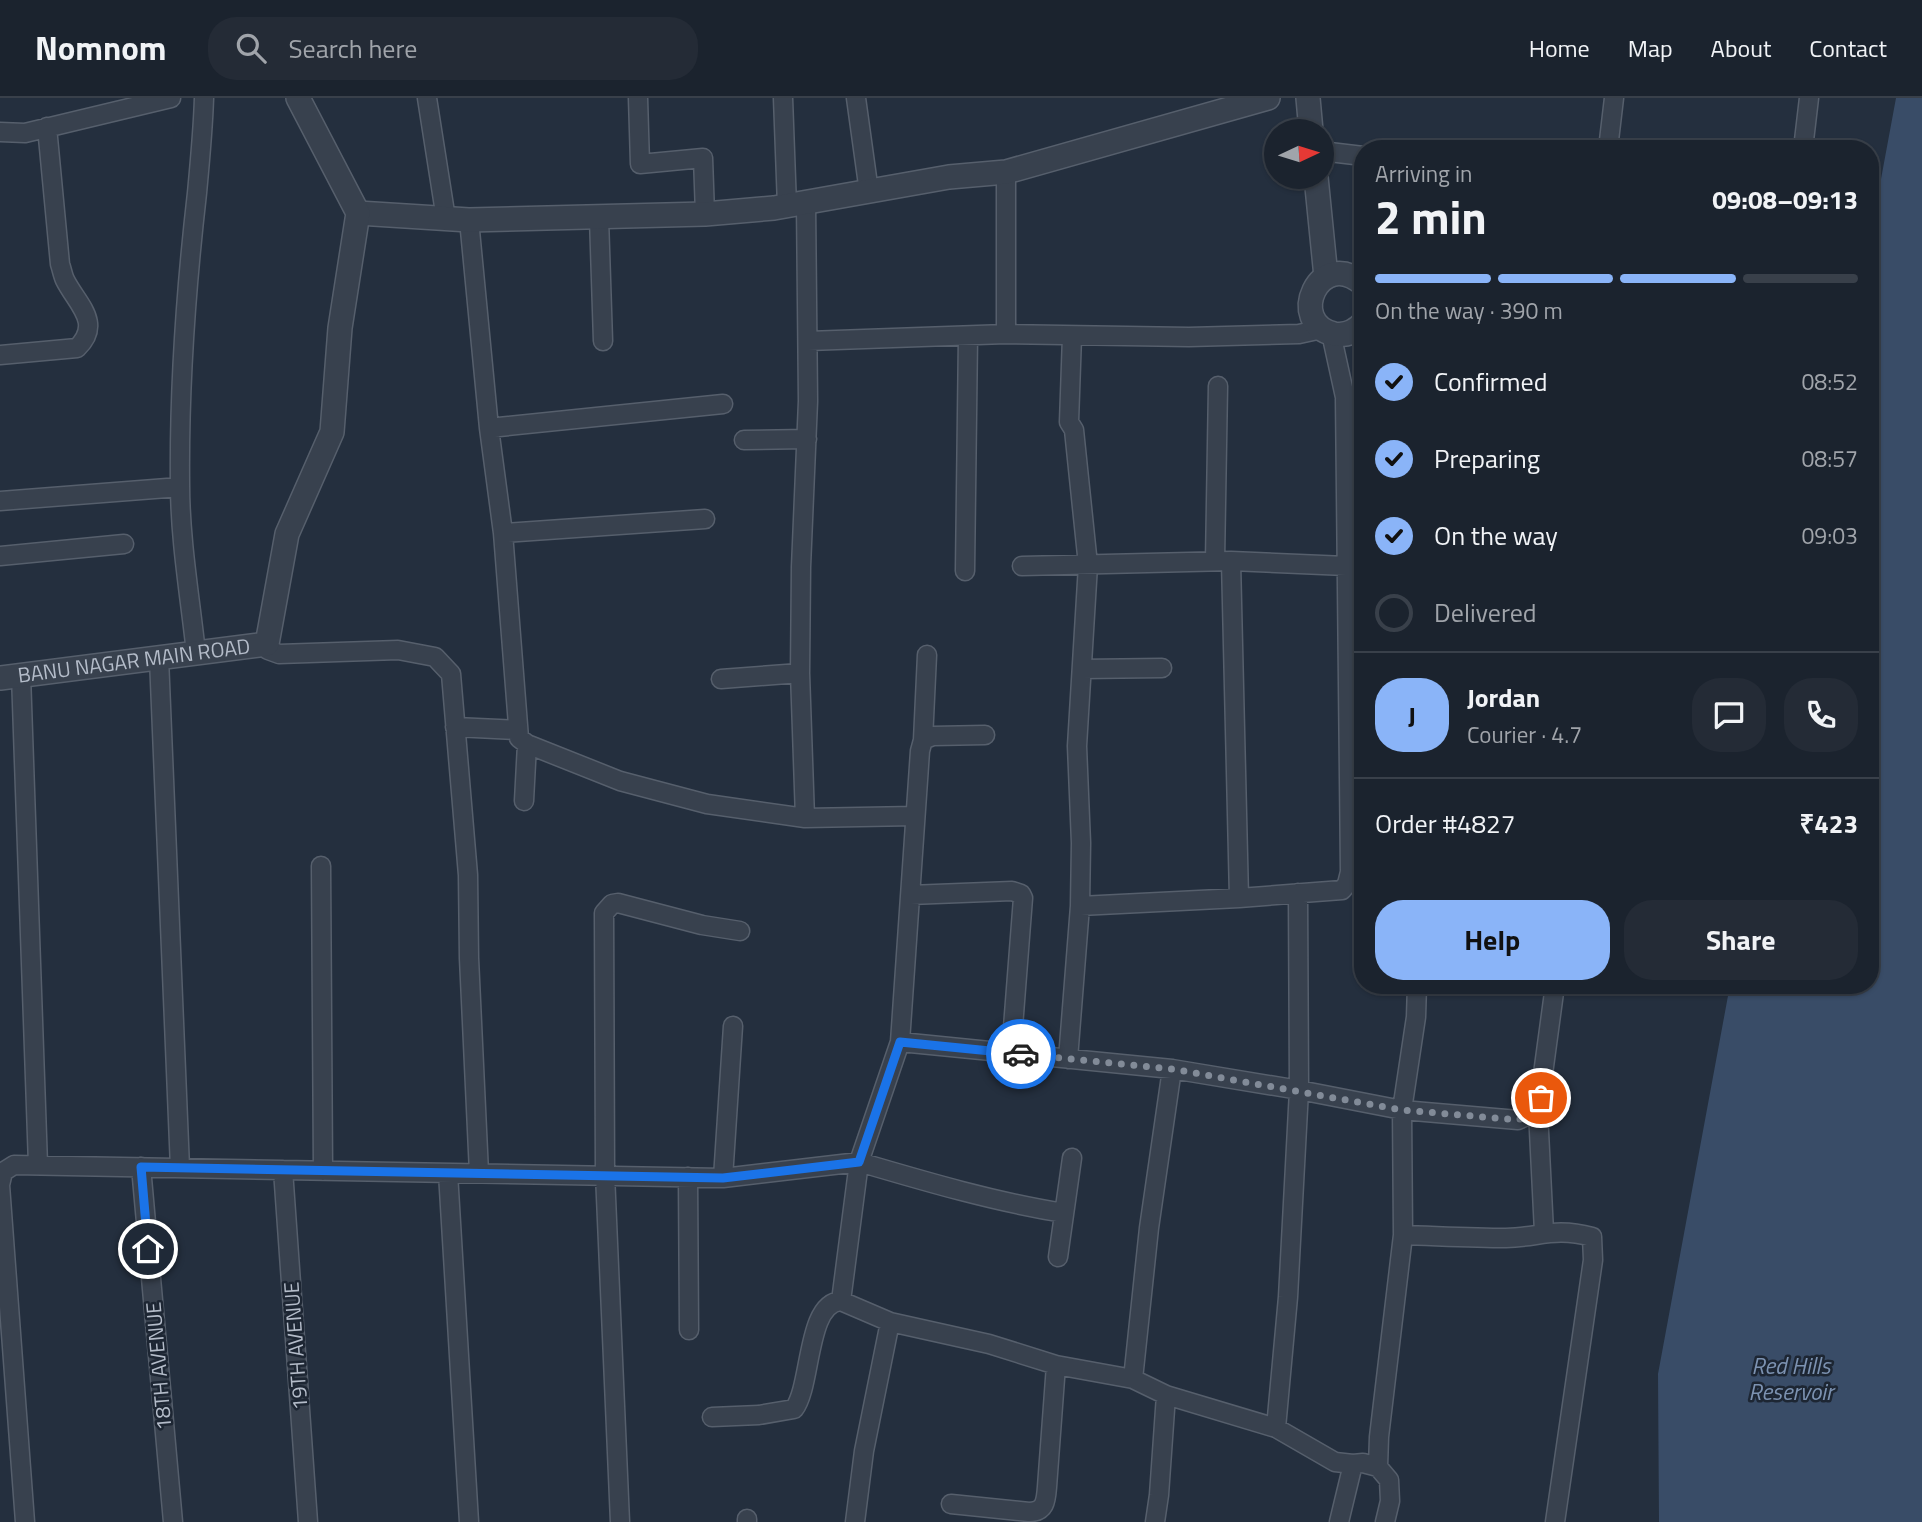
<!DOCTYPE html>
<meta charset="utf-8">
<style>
body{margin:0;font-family:"Titillium Web",sans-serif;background:#242b36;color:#f1f3f6;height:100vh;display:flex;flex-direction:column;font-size:26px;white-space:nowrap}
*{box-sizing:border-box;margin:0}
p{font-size:23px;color:#a0a4aa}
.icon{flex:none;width:38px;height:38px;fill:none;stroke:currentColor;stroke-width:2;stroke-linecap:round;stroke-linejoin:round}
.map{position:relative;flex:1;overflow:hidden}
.details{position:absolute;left:1354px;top:42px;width:525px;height:854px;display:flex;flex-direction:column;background:#1b232e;border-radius:28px;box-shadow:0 2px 5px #0004,0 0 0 2px #39404a}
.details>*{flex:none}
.needle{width:46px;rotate:86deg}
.fabs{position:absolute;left:1264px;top:21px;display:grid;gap:14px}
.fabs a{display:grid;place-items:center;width:70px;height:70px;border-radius:50%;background:#1b232e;box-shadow:0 2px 5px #0004,0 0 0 2px #39404a;font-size:35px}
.pin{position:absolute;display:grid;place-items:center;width:60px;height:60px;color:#fff;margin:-30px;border:4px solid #fff;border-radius:50%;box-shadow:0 2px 7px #0007}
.courier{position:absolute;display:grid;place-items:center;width:70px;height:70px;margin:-35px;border:5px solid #1a73e8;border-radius:50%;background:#fff;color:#222;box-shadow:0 2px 9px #0007}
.summary em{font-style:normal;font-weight:700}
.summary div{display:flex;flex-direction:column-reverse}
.summary{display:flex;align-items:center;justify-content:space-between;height:119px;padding:0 21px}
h1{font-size:46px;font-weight:700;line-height:52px}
.bar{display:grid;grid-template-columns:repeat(4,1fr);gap:10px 7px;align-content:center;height:84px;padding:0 21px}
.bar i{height:9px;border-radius:5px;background:#39404a}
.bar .on{background:#8ab4f8}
.bar p{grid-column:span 4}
.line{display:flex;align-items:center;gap:18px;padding:0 21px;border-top:2px solid #39404a}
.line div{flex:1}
.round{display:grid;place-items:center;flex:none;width:74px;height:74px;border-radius:28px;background:#242b36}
ol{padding:0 21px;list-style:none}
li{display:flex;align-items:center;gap:21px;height:77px}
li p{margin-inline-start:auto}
li .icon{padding:7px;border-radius:50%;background:#8ab4f8;color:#111;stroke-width:4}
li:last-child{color:#a0a4aa}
li i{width:38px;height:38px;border:4px solid #39404a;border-radius:50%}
.button{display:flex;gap:14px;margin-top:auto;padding:14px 21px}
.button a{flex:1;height:80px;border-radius:28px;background:#8ab4f8;color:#111;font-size:28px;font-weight:700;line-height:80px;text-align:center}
.button a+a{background:#242b36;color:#f1f3f6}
header{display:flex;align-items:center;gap:42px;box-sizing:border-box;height:98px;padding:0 35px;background:#1b232e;border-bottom:2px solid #39404a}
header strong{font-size:33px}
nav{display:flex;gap:38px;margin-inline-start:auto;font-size:24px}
.search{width:490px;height:63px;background:#242b36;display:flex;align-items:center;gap:18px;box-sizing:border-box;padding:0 24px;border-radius:28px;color:#a0a4aa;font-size:26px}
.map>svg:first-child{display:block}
.water{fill:#394c67}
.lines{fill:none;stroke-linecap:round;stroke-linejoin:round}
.minor-casing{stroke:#565f6c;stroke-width:21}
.tertiary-casing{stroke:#565f6c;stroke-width:26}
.minor{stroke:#38414e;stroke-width:18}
.tertiary{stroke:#38414e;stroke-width:23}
.done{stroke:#828b98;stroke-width:7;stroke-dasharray:0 12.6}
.route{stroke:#1a73e8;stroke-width:9}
.labels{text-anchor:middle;stroke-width:5;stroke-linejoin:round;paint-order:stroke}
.street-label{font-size:21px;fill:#b4bcc9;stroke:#1d2633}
.water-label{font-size:23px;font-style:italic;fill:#7c92b1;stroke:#1d2633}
</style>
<header>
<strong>Nomnom</strong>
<div class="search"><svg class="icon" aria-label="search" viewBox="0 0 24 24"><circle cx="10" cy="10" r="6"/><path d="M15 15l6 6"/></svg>Search here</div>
<nav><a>Home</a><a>Map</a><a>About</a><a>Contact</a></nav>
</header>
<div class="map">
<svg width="1922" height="1424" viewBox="0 0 1922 1424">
<rect width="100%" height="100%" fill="#242f3e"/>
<path class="water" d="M1896 0H1922V1424H1659L1658 1276 1730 887H1871V135Z"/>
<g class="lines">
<defs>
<path id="minor" d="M427 0 446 121
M638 0 640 66 703 60 705 116
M783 0 787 108
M856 0 869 94
M0 34 25 35 171 0
M1419 51H1462
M1608 51 1614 0
M1803 51 1809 0
M1321 53 1363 58
M1006 74V236
M599 120 603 243
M469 122 489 330 503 435 519 640 527 646 620 683 707 706 805 720 915 718
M808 243 1006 236 1189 239 1299 236 1322 231
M0 257 77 250C103 225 77 206 65 182 63 178 62 172 60 166L47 29
M489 330 723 306
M744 342 807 341
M0 403 180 389
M503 435 705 421
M0 458 124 446
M1215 463 1218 288
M1231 463 1346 468
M1022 468 1231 463 1239 800
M965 473 968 238
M267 546 268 552 279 556 398 552 435 559 451 576 468 777 469 860 479 1075
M196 555C190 499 180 442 180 386 179 290 186 191 197 95 200 63 203 32 204 0
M159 560 180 1070
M1082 571 1162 570
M21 577 38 1067
M721 581 800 575
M455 629 518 632
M923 642 927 557
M524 703 527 646
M805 720 800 575 801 469 808 303 806 105
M321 768 323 1073
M910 797 1012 793 1021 796 1023 800 1011 955
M1080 808 1239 800 1342 792 1347 786 1350 774 1345 299 1331 235
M900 944 920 653 923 642 933 638 985 637
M1068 961 1080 808 1081 745 1077 648 1088 467 1074 332 1069 324 1072 238
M1538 1013 1544 1134
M141 1069 173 1424
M283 1072 308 1424
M448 1075 469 1424
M688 1079 689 1232
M723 1080 733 928
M1403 1137C1437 1138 1472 1140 1506 1140 1540 1139 1555 1129 1592 1139L1593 1162 1555 1424
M1058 1159 1072 1060
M841 1203 859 1064C927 1084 995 1104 1064 1115
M1133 1281 1149 1130 1172 971
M712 1319 759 1317 794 1311C812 1288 806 1205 841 1203L890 1224 989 1246 1056 1267 1133 1281 1166 1297 1276 1330 1335 1364 1353 1366 1339 1424
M1276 1330 1288 1199 1299 992 1298 795
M1353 1366 1363 1365 1378 1369 1379 1339 1403 1137 1402 1012 1416 919 1417 887
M1378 1369 1389 1382 1390 1403 1385 1424
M951 1406 1029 1414C1045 1414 1046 1403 1047 1389L1056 1267
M747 1421V1424
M25 1424 0 1087 3 1074 14 1067 723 1080 859 1064 900 944 1172 971 1299 992 1402 1012 1518 1022 1538 1013 1555 887
M620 1424 605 1076 604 815 612 806 618 805 702 827 740 833
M855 1424 864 1353 890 1224
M1155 1424 1159 1397 1166 1297"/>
<g id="tertiary">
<path d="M1308 0 1311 33"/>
<path d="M1316 79 1326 179"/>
<path d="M358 115 469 122 705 116 774 110 949 79 1006 74 1268 0"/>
<path d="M1363 186C1319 148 1286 225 1334 236 1346 238 1355 234 1363 225"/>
<path id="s1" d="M0 580 267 546 287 436 332 334 340 230 358 115 298 0"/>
</g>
</defs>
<use href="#minor" class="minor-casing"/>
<use href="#tertiary" class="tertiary-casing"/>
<use href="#minor" class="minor"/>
<use href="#tertiary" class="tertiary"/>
</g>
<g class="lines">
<path class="done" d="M1021 956 1172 971 1402 1012 1518 1022 1538 1013 1541 1000"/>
<path class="route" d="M148 1151 141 1069 723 1080 859 1064 900 944 1021 956"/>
</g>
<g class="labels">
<g class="street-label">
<text dy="7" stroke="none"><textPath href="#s1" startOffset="135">BANU NAGAR MAIN ROAD</textPath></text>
<text transform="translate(296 1248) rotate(-94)" y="7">19TH AVENUE</text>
<text transform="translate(159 1268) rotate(-95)" y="7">18TH AVENUE</text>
</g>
<g class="water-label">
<text x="1791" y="1276">Red Hills<tspan x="1791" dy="26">Reservoir</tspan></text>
</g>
</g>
</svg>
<div class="fabs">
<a><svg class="needle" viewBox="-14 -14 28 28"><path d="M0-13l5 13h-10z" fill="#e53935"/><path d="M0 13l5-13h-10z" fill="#a0a4aa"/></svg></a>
</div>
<div class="pin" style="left:1541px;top:1000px;background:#ea580c"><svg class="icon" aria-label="bag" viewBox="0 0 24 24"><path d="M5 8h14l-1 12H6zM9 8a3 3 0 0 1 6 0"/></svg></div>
<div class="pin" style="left:148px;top:1151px;background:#1f2937"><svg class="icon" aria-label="home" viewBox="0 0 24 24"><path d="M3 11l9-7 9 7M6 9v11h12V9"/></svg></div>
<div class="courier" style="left:1021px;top:956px"><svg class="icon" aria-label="car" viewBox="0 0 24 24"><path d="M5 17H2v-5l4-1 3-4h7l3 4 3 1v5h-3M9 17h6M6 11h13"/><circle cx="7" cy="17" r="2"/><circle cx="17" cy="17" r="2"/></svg></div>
<section class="details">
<div class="summary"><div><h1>2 min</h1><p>Arriving in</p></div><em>09:08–09:13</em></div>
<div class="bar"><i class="on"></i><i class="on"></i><i class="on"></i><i></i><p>On the way · 390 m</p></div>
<ol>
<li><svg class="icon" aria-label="check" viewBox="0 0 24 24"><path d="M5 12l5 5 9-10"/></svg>Confirmed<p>08:52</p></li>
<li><svg class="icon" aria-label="check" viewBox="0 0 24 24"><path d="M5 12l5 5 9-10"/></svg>Preparing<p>08:57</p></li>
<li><svg class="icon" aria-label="check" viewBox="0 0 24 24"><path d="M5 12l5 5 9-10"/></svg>On the way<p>09:03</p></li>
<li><i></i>Delivered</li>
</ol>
<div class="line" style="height:126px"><b class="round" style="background:#8ab4f8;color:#111">J</b><div><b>Jordan</b><p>Courier · 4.7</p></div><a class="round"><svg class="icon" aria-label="chat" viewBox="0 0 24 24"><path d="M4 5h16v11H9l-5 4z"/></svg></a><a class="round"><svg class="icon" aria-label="phone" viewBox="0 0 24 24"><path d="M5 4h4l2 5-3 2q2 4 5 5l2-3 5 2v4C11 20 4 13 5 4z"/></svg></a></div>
<div class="line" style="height:91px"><div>Order #4827</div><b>₹423</b></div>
<div class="button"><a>Help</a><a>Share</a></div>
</section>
</div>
